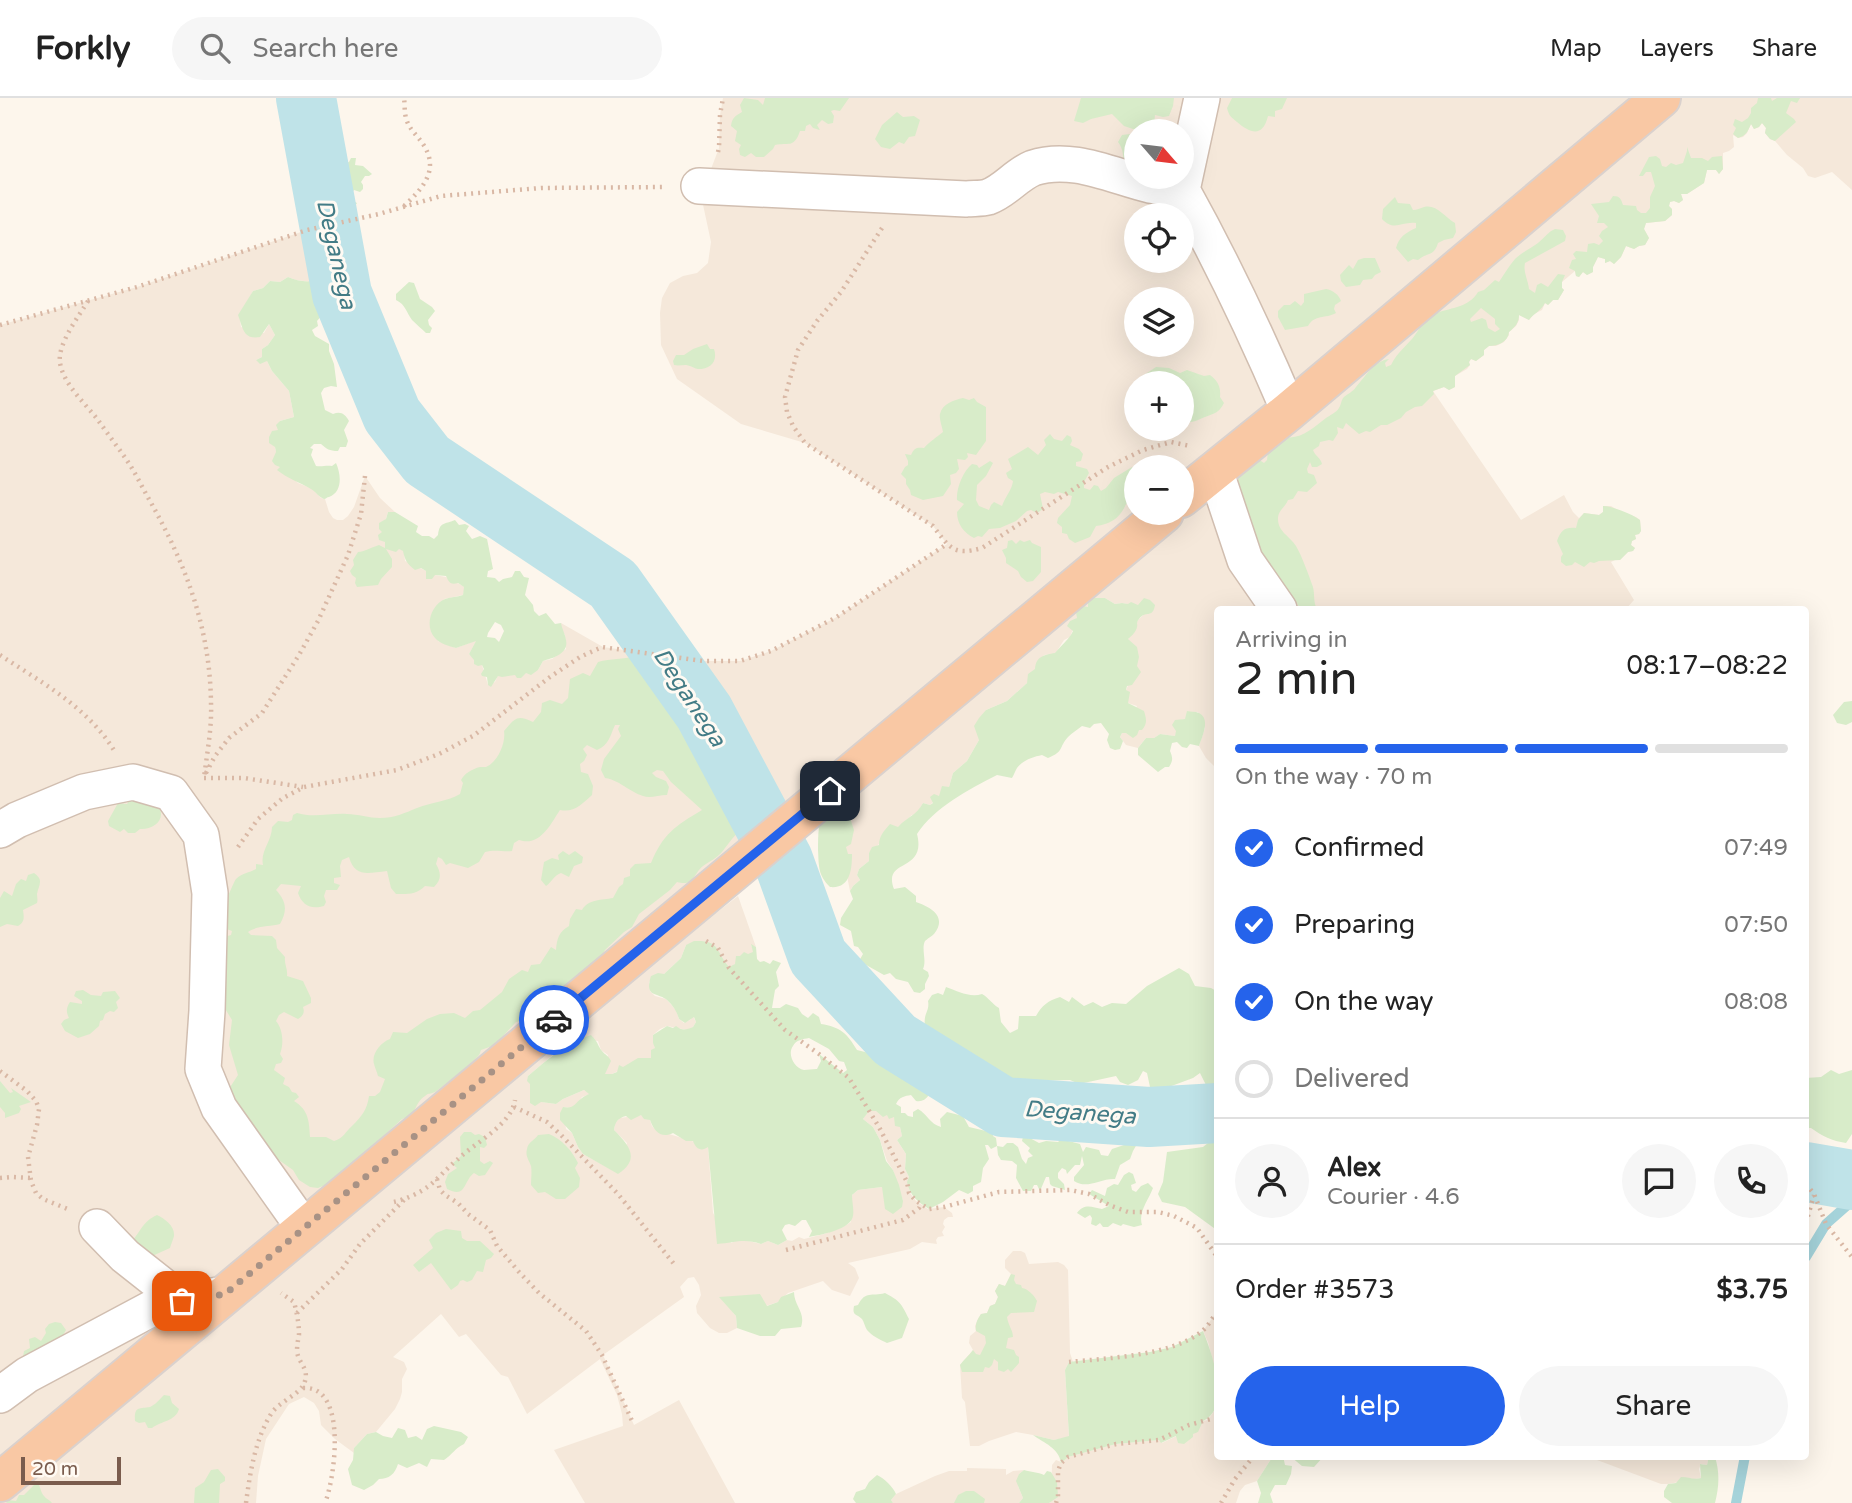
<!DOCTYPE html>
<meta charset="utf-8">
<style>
body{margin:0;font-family:"Varela Round",sans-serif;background:#f6f6f6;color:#222;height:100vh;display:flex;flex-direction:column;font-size:26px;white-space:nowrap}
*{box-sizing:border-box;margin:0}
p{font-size:23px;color:#767676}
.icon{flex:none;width:38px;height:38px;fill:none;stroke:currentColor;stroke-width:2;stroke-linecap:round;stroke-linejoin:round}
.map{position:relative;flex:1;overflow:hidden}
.sheet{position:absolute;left:1214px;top:508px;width:595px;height:854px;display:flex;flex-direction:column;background:#fff;border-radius:7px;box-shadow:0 7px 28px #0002}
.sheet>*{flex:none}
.needle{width:46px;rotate:118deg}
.tools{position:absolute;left:1124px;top:21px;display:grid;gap:14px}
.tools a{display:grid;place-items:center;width:70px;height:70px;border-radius:50%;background:#fff;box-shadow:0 7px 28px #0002;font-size:35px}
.scale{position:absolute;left:21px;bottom:18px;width:100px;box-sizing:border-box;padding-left:7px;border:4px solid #7a5c4d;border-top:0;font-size:19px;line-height:24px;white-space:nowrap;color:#7a5c4d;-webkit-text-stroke:5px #fffaf3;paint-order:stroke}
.pin{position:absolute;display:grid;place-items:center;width:60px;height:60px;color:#fff;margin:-30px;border-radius:14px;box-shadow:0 4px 10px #0006}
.courier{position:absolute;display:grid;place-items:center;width:70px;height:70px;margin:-35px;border:5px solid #2563eb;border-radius:50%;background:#fff;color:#222;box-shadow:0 2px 9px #0007}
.headline em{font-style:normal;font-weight:600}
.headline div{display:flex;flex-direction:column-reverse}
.headline{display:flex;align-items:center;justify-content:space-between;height:119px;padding:0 21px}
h1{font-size:46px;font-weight:600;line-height:52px}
.bar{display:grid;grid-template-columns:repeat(4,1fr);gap:10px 7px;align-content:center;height:84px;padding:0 21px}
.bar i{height:9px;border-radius:5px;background:#e0e0e0}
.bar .current{background:#2563eb}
.bar p{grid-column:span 4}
.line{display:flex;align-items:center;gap:18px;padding:0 21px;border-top:2px solid #e0e0e0}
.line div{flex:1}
.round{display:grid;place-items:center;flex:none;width:74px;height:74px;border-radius:37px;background:#f6f6f6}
ol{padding:0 21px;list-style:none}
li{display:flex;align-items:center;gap:21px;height:77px}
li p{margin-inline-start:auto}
li .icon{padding:7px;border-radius:50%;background:#2563eb;color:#fff;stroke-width:4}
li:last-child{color:#767676}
li i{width:38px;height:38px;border:4px solid #e0e0e0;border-radius:50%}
.primary-button{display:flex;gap:14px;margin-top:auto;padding:14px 21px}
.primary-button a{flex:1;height:80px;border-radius:42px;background:#2563eb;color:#fff;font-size:28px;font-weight:600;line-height:80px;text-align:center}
.primary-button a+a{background:#f6f6f6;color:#222}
header{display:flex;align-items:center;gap:42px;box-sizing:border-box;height:98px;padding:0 35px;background:#fff;border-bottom:2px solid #e0e0e0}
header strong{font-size:33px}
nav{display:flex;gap:38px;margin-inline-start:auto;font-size:24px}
.search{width:490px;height:63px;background:#f6f6f6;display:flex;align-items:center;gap:18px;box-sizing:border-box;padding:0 24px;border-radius:38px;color:#767676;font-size:26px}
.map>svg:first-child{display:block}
.residential{fill:#f5e8da;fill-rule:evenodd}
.green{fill:#d8ecc9;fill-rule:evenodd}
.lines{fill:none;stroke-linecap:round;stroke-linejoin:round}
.stream{stroke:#a5d3da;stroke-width:10}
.river{stroke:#bfe3e8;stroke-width:60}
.minor-casing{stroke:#d1beb0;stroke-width:38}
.trunk-casing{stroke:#dad1cd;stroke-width:42}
.path{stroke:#d9b8a5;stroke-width:4.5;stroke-dasharray:2 5;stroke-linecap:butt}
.minor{stroke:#fff;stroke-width:35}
.trunk{stroke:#f9c8a4;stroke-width:38}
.done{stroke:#a89285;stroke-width:7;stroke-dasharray:0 12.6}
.route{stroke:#2563eb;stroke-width:9}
.labels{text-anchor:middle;stroke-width:6;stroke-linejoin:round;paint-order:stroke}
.water-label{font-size:23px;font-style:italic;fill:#437c86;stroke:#fffaf3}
</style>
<header>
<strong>Forkly</strong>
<div class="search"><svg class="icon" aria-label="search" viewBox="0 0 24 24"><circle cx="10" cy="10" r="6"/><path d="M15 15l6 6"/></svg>Search here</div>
<nav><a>Map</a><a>Layers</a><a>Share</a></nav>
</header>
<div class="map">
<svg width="1852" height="1405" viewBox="0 0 1852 1405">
<rect width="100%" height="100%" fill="#fdf6ec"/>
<path class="residential" d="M723 0H1852V92L1832 74 1815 80 1808 78 1803 70 1787 57 1775 43 1770 41 1765 35 1766 30 1762 25 1759 29 1754 31 1751 26 1747 35 1743 39 1738 40 1733 37 1734 49 1729 53 1723 55V71L1719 76 1716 72H1707L1704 85 1687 96H1681L1683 102 1679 105 1674 103 1670 104 1669 108 1672 111V117L1665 123 1646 125 1644 131 1649 140 1645 147 1639 148 1634 151 1626 148 1621 159 1614 166 1610 163 1605 165V161L1598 159 1593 169V174L1587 177 1583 174 1579 179 1576 178 1575 173 1562 184V190L1564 192 1558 202H1553L1548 207 1545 205 1542 212 1534 216 1529 222 1519 217V222L1516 228 1509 234V237L1504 244 1496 248H1489L1484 252V257L1476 263 1471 261 1469 264 1470 267 1467 271 1455 278V289L1449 292 1444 289 1433 293 1521 422 1564 397 1573 414 1579 420 1584 415 1599 417 1603 414V408H1611L1621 414 1636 419 1640 422 1641 433 1639 436 1635 437 1636 441 1632 443 1631 447 1635 450 1633 453 1628 454 1620 462H1615L1611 464 1634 502 1626 511H1218V672L1206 660 1199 648 1205 630 1198 614H1192L1185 621 1181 622 1175 638 1160 636 1154 640H1146L1138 650 1126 647 1120 639 1122 635H1125L1137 608 1128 605 1126 592 1137 568 1128 541 1138 522 1143 517 1138 508 1122 505 1115 506 1105 500H1094L1088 503V509L1077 520 1070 539 1064 542 1055 556 1044 557 1027 585 1007 603 986 612 979 642 967 663 953 675 949 689 930 707 923 705 917 716 912 717 869 755V763L859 771 857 777 860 782 853 788 850 793 830 694 704 798 716 815 738 798 756 849 751 847 754 854 729 870 726 865 686 847 681 860 664 876 649 884 650 893 655 898 666 901 676 912 679 921 684 925 690 922 693 918 696 924 693 929 687 932 667 928 660 931 653 937 655 950 652 961 645 960 612 976H604L608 957 601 952 598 943 579 941 554 956 528 978 531 986 530 992 541 1004 556 1006 563 1001 584 992 590 996 582 999 577 1006 571 1010 563 1009 566 1031 572 1035 578 1049 583 1056 618 1075 627 1045 614 1032 615 1025 620 1020 641 1017 650 1022 652 1028 656 1032 708 1048 713 1115 731 1145 740 1141 761 1146 768 1143 778 1147 787 1142 792 1143 799 1139 804 1141 824 1136 843 1129 851 1124 852 1097 858 1092 882 1089 903 1103 893 1072 887 1063 880 1042 873 1029 863 1021 868 1013H876L894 1019 900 1029 902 1038 897 1042 906 1056 905 1071 909 1079 910 1095 916 1103 928 1111 944 1109 952 1115 953 1119H948L944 1122 943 1126 945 1129 942 1134 944 1138 938 1139 936 1142 937 1146 922 1144 910 1151 848 1165 855 1170 859 1180 850 1198 832 1192 823 1183 788 1195 778 1204 766 1208 731 1212 736 1218 737 1230 727 1235H719L710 1230 697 1215 696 1208 701 1197 699 1187 694 1179 688 1180 680 1189 684 1199 603 1257 634 1327 679 1302 735 1405H585L554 1352 623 1328 622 1316 617 1297 600 1261 527 1316 508 1279 501 1277 466 1236 459 1239 441 1216 393 1259 404 1264 407 1271 402 1281V1294L400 1301 395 1311 376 1334 367 1336 354 1350V1355L335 1341 321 1327 319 1313 314 1305 304 1299 289 1306 266 1341 258 1378 256 1405H0V227L137 189 307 132 317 182 310 184 296 182 288 179 280 184 270 183 263 190 253 193 247 204 240 223 241 229 264 235 269 226 275 237 268 247 262 251V259L256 262 267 263 272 273 289 293 294 319 280 323 275 349 276 354 281 369 298 385 313 391 321 400 325 401 329 414 333 420 337 422H343L348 418 354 409 365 378 380 400 395 414H388L382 434 385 444 404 453 405 463 435 477 446 479 465 489 463 497 444 501 438 543 456 550 477 542 469 556 482 567 488 587 495 584 498 577H515L538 572 543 563 552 561 566 551 565 537 561 531V525L603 549 703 563H740L771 553 835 520 947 446 933 428 805 345 741 326 677 281 661 247 660 215 662 200 670 185 683 178 697 175 708 165 711 144 699 88 711 71 719 50 720 17ZM1136 33H1181V79H1136ZM1136 117H1181V163H1136ZM1136 201H1181V247H1136ZM1136 285H1181V331H1136ZM1136 369H1181V415H1136Z
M1013 1153H1021L1025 1155 1029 1166 1058 1164 1064 1167 1068 1172 1070 1255 1073 1264H1069L1065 1272 1069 1339 1054 1342 1033 1337 1016 1334 989 1343 979 1348H970L965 1304 962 1300 960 1267 973 1252 969 1245 970 1238 976 1233 975 1228 978 1221 981 1216 987 1215 990 1208 995 1206 998 1199 995 1193 999 1186 1005 1188 1011 1176 1005 1170V1162Z
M1218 1212V1283L1208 1244 1203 1233Z
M1218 1306V1358H1273L1257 1383 1245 1387 1240 1393 1236 1405H1049L1051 1403 1052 1367 1056 1362 1061 1364 1068 1359 1116 1346 1159 1342 1162 1345 1183 1335 1193 1336 1203 1323 1208 1322 1212 1316Z
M1599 1358H1709L1707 1367 1701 1366 1699 1371 1701 1380 1668 1386H1661L1597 1362Z
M967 1370 1006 1371V1377L1013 1373 1024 1372 1019 1376 1018 1388 1023 1400 1019 1405H893L891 1402 896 1396 935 1378 949 1373H967Z"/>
<path class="green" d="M744 0 758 2 763 7 765 0H849L840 13 834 12 831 13 834 18 833 25 828 26 822 22 817 27 820 32 813 30 810 26 806 28 805 33H800C794 51 788 44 775 47L773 51 764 59H756L751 55 745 59 740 57 739 51 741 47 735 43 737 33 731 28C732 20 735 18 742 14L740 7Z
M1081 0H1174L1173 8 1169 18 1163 19 1155 17 1154 26 1147 25 1139 33 1124 28 1112 16 1091 21 1083 25 1074 23Z
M1232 0H1287L1282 11 1275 13V19L1268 18C1263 39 1251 36 1237 24 1231 19 1229 18 1227 10Z
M1758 0H1771L1772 3 1777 0H1800L1797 5 1791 3 1786 15 1794 21 1796 24 1775 43 1770 41 1765 35 1766 30 1762 25 1759 29 1754 31 1751 26C1748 33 1746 38 1738 40L1733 36 1736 30 1733 27 1735 21 1742 24 1748 20 1751 15V10L1757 5Z
M897 14 903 19 914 18 920 22 915 38 909 39 904 46 899 44 890 51 881 49 875 41 882 27Z
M1130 36 1136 40V79C1117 63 1128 58 1118 44L1122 37Z
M1687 49 1691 60H1702L1708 63 1712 59 1722 58 1723 71 1719 76 1716 72H1707L1704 85 1687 96H1681L1683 102 1679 105 1674 103 1670 104 1669 108 1672 111V117L1665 123 1646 125 1644 131 1649 140 1645 147 1639 148 1634 151 1626 148 1621 159 1614 166 1610 163 1605 165V161L1598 159 1593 169V174L1587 177 1583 174 1579 179 1576 178 1575 173 1569 170 1572 162 1576 161 1573 156 1576 153 1587 154 1588 146 1594 145 1599 147 1603 143 1599 138 1602 133 1608 129 1604 125H1597L1599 118 1591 106 1609 104 1613 98C1620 98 1621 101 1623 107L1636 108 1637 112 1641 115H1646L1650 110V99L1655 88 1651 74H1646L1643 78H1639L1649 59 1656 58 1660 61 1662 68 1666 69 1671 65 1676 67 1683 65 1687 53Z
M351 60H356L355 67 363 68 372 76 369 78H365L361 84 363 87V91L360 94 354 92 349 98 351 102 357 105C352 113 347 112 338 112L333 74 342 70 344 66 349 64Z
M1395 99 1398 105 1410 106 1413 112C1417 112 1420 110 1424 109 1437 106 1444 119 1455 125L1456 134 1453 140 1444 142 1438 145C1434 159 1427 154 1418 162L1413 161 1408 164 1396 150C1399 139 1405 135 1416 130V125C1402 123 1394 134 1382 121L1383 111Z
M1555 131 1563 132 1566 138 1565 143 1525 165C1523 174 1528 182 1529 191L1535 195 1537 187 1541 185 1548 189 1558 176 1565 177 1562 184V190L1564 192 1558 202H1553L1548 207 1545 205C1541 213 1534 215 1529 222L1519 217C1519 225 1515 229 1509 234 1508 244 1498 248 1489 248L1484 252V257L1476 263 1471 261 1469 264 1470 267 1455 278V289L1449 292 1444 289 1433 293 1434 296 1422 308 1415 309 1406 314 1401 320 1387 327H1381L1370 334 1366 333 1359 336 1346 325 1343 331 1337 329 1338 335 1333 343 1329 342 1320 344 1319 348 1313 352C1315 358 1321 360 1322 366L1317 369H1312L1310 364 1307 371 1308 375 1314 377 1317 385 1307 394 1298 393 1293 401 1288 402C1285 410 1278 412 1278 421 1278 434 1290 438 1296 448 1302 458 1309 478 1313 489 1315 497 1313 504 1317 511H1300L1297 505 1276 485 1258 454 1259 445 1253 443 1233 373 1258 361 1264 365 1267 362 1268 354 1282 338C1299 344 1314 329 1326 320 1330 317 1336 315 1339 310 1341 307 1341 303 1343 300 1347 296 1353 294 1356 289 1365 279 1374 263 1389 261L1385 265 1386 269 1391 267C1397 254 1408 247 1415 237 1421 229 1424 221 1434 216 1448 210 1469 210 1478 194L1484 192 1495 182 1499 184C1505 175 1509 168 1515 161 1521 155 1531 150 1538 145 1545 139 1548 134 1555 131ZM1481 210 1495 221V226L1500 231 1495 234 1488 230 1486 222 1482 220 1471 224 1470 221Z
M1364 160H1375L1381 174 1375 177 1372 181 1363 182 1360 187 1346 189 1341 183 1340 177 1349 167 1353 171 1358 162Z
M288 179C297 183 308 185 317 182 327 195 329 211 317 223L318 228 312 232 315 238 329 246V253L334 266 337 289 331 288 324 290 321 295 325 312 333 316C341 313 345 316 349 323L344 332 348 343 346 349H340L338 353C329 353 327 351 321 346H314L310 350 313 351 311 357 316 368C322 369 326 367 332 368L336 365C341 376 343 394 329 399 327 399 326 401 324 401 320 400 315 393 311 391 299 384 288 381 277 372L280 369 275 367 272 363 276 354 275 349 269 345V339L272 333 278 332 276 327 280 323 294 319 289 293 272 273 267 263 260 266 256 262 262 259V251L268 247 275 237 269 226 260 239C243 242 243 230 238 217L253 193 263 190 270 183 280 184Z
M409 184 414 185 420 201 432 209 435 213 428 222 429 227 432 230 430 235H426C422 231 417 227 412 222 406 214 406 207 396 202V196Z
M1326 191C1333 192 1339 197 1341 203L1335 207 1334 211 1336 215C1325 221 1315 216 1308 228L1285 232 1278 219V213L1284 207H1290L1295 203 1301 208 1304 204V196Z
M707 246 710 251H714C718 263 711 271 698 271 696 271 689 267 686 267 682 267 678 268 674 267L673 263 676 257H684L693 251Z
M1156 269 1169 270 1180 275 1187 272 1204 278 1210 277C1218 283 1221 289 1220 299L1224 305C1219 315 1215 315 1205 319 1195 323 1192 326 1181 323V285H1142L1144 277Z
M963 300 969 302 974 300 977 304 986 309V343L976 357 967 355 968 359 965 362 957 361 959 371 956 375 950 377 951 386 943 398 923 402 911 397 910 392 906 386V381L901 376 905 369 908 367V363L905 356 911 357C914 350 917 349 924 350 930 343 936 340 943 334 942 328 939 321 940 316 942 306 954 302 963 300Z
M1050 336 1054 341 1062 343 1067 337 1071 339 1072 343 1070 347 1079 351 1083 356 1081 363 1076 364V368L1087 371 1089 375 1084 384V390L1090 392 1094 387 1098 388 1101 393 1106 390 1114 380 1132 369 1136 373V393L1131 404 1126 406C1120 420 1111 426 1096 428L1090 439 1075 445 1069 441 1067 436 1062 435V429L1057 425 1058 420 1070 407 1072 398 1058 394 1054 396 1045 394 1040 396 1043 411 1037 415 1031 412 1027 413 1016 423 1000 430 989 431 982 439 978 438 974 440C964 435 957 426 957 414L964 406 957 402C956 391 963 373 972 366L977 367 979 370 990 363 993 365 986 378 977 387 976 402 979 408 989 412 991 407 994 404 1002 408C1005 399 1012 392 1013 383L1008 380 1006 375 1012 371 1008 361 1028 349 1038 357 1046 347 1044 342Z
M1603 408C1612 408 1632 416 1640 422L1641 433 1639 436 1635 437 1636 441 1632 443 1631 447 1635 450 1633 453 1628 454 1620 462 1599 463 1594 465 1590 464 1584 469 1575 464 1572 467 1566 468 1561 464V459L1563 456 1557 443C1561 432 1565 429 1576 430L1578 422 1584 415 1599 417 1603 414Z
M388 414H395L418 428 416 434 422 438H429L434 441 438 437C440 423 444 427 455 422L459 427 465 426 469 428 466 433 472 441 480 438 487 441 493 471 488 473 487 479 495 480 499 484 503 481 512 479 515 473H520L524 479 529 480 525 497 533 507 534 513 539 518 546 515 555 526 561 525C562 531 565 535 566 542 569 556 553 560 543 563L538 572 531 577 526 575 521 580H517L515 577 502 579 498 578 491 589 488 587 487 579 482 578 481 576 484 571 482 567 478 568 474 566V562L469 556 476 543 456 550C449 548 440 546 435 540 424 528 431 507 445 501 451 499 457 499 463 497L464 489 458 485C451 487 449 485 446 478L435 477 432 481H426V473L421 470 415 472C407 466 405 462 403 453L399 451 396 454 386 451 392 461V469L381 481 378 487 357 489 355 485 356 480 352 477 350 473 354 467 353 462 358 454C364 454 372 449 379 447L385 450V444L379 442 378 437 382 434 379 431V425L386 421ZM495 524 501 527 504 533 499 544 495 540 487 539 488 535Z
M1012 442 1016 446 1020 442 1024 444 1030 442 1032 445 1041 449V474L1033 483 1027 484 1021 479 1018 473 1006 465V460L1002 452 1007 450 1008 443Z
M1094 500H1105L1115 506 1122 505 1128 506 1131 504 1138 507 1144 500 1150 502 1155 507C1153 521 1145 512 1139 521 1135 526 1139 526 1136 532 1134 536 1131 538 1128 541L1137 549 1139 559 1137 568 1141 574 1132 587 1127 588 1126 592 1130 594 1128 605 1144 613C1146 620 1148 625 1142 632H1139L1137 637 1133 640 1126 635H1122L1120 639 1123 643 1120 651 1115 652 1110 650 1107 642 1109 636 1101 625 1094 626 1090 630 1082 628C1078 631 1072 635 1068 639 1058 650 1065 653 1048 660L1042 657C1033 659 1023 662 1017 670 1015 673 1014 677 1012 680L997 677C969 691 934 710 917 736 927 775 882 760 894 791L905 789 916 798V804C930 809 948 818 934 836 933 837 926 842 925 843 921 851 927 862 923 871L928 874 929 878 925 886V891L920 895 914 894 908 884 896 881 890 875 884 877 859 863 863 856 858 849 854 848 851 833 840 827 841 820 853 801 850 793 853 788 860 782 857 777 859 771 869 763V755L872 749 879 747C879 738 884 733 890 726L898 729C908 718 916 718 923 705L930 707 933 705 930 699 934 696 939 698 942 688 949 689 953 675 967 663 979 642 974 628 979 620 986 612 1007 603 1027 585 1028 576 1035 571C1036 558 1044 557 1055 555 1061 548 1070 540 1073 533L1067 528 1070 523 1077 520 1076 514 1083 508 1088 509V503Z
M635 558 647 560 653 567C653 579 651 588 664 593L663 601 668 602C672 612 687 629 698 633L699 643 708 650 713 659 724 671 727 682V692L736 712 743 716 748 717 751 722V728C737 731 731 743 722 754 717 760 710 763 703 768 693 776 694 789 677 784L670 792 639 816 632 829 624 834 605 852 601 859C584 874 550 909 529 913L524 922 516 924 495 947 481 952C480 954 480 956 479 957 477 961 440 991 435 994 429 997 430 994 425 998 413 1006 418 1017 402 1021L354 1065 337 1082 318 1090 310 1089 299 1082 293 1072 276 1060 262 1045 260 1037 223 1000 238 977 229 947 232 922 224 909 226 889 223 876 224 839 231 837 232 833 224 830C223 826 222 822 221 819 221 815 233 785 236 781 242 775 249 775 256 771V766L263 767C260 753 272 743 272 729L278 723 288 724 292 722 293 717 297 715C313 720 330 715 347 716 358 716 369 720 380 720 394 720 405 715 417 710 432 704 446 704 460 696L463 685 461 682C465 675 472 671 480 669 482 669 484 669 486 669 498 664 506 644 504 633 515 620 517 616 533 624L541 614 542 605 550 602 562 606 568 600 570 581 583 575 590 578 598 564C611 560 623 562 635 558ZM615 627H620L618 631 621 638 604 661 601 672 605 680C621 682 633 698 649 699 654 699 661 697 667 697L669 689 666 683 656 679 652 675 657 672 663 673 671 684 702 712C675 728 663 736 651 765L635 766 630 771V778L624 780 623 786 619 789 613 800C602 802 588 801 582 812L576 811 570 821 569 828C559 834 557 840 556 852L551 849 540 866 531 867 528 874 522 872 509 881 502 894 480 912 473 913 465 920 454 915 440 916 427 921 407 935 393 934 390 941C381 944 371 956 374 966 375 970 377 974 378 978L385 981 380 994 375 998H369C367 1012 362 1018 352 1028 345 1034 344 1040 334 1043L326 1039H310C309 1024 309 1012 294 1003L299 999 296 995 292 994 289 989 283 986 285 980 274 972 276 966 281 965 283 961 280 956C284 946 283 931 276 923L279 917 284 914 298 921C303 918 305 915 303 909L311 905V900L303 883 287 878C288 871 284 866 285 859L277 850 276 842 272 838 251 837 248 834C258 827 270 829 280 826 288 812 286 803 276 792L281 786 301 788 298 795C302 807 311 812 324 808L326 804 324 798 326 792H337L340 787 334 785V780L341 779 340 768 342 762 349 759C355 780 368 775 387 773L391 790 396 796C408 796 416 797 425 788L434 789C442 781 441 775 436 766L438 759 442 761 446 767 450 765 468 770 479 764 485 754C495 751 502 754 512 753L514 745 519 742C540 749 550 727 560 712 574 715 582 706 592 697L593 688 588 676 581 674 580 666 584 663 587 657 583 651 587 647 597 652C609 647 610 638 615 627Z
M1852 603V624L1846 627 1837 625 1833 617 1844 604Z
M1187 613C1191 614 1195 613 1199 615 1211 621 1202 639 1199 648L1190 646 1187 650 1182 649 1177 644 1172 645 1170 653C1173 660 1173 663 1169 669H1165L1158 674 1138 657V650L1146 640H1154L1160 636 1175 638 1176 633 1172 627 1175 622 1185 621Z
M133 697 160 711C165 724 151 732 140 731L135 735H128L124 731 120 734 109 728 108 723 118 705 127 706Z
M842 709 847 711 854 732 851 746 846 749 848 756H852C852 772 850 791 830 789 818 777 819 769 818 752 818 745 818 737 819 729Z
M563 753 569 757 575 753 583 759 582 765 574 768 569 779 561 775C553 778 552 784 546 788L541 782 544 764 552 760 559 762 558 757Z
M34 775C44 782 39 786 37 796 37 799 38 802 37 805L23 812C24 819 25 824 18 828L7 826 0 829V800L4 793 12 798 16 786 21 781 26 783 28 777Z
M694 843C720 842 715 852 729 869L735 866 736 858H740L744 854 748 856 753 854 751 846 756 849 757 861 760 864 764 863 770 866 773 862 781 865 776 874 779 888 775 892 772 910H780L786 906 798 910 802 916 808 920 813 915 819 919 821 926C840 929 847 935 857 952L873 956 880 953 885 961 897 960 902 966 898 971 901 976 910 975 918 990 926 992 929 997C925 1002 922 1004 916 1003L911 997C905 998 899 999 896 1006L901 1009V1015H905L908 1018 913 1019V1014L918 1011C927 1016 930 1026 941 1029L940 1021 947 1014 963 1018 969 1029 986 1033H992L993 1038 996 1040 997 1048 1003 1049 1007 1045H1013L1018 1049 1022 1061 1026 1066 1028 1060 1033 1058 1028 1053 1030 1050 1022 1043 1023 1039H1028L1039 1045 1046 1043 1058 1044 1061 1041 1080 1046 1083 1054 1086 1049 1099 1052 1101 1057 1108 1058 1112 1051 1124 1047 1127 1043 1137 1046 1133 1053 1130 1061 1120 1067 1115 1081C1101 1080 1087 1092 1074 1083V1079L1084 1067 1082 1058 1080 1067H1075L1067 1076 1066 1072 1062 1070 1058 1075V1080L1064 1086 1065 1092 1052 1088 1050 1086 1049 1079H1046L1040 1093 1037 1087H1034L1031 1093H1023L1016 1080 1017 1067 1012 1063 1001 1062 998 1057 997 1048 991 1051 988 1047H985L989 1061 983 1070 981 1084 973 1088V1093L968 1096 959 1092 943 1104 929 1111C917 1103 910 1098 907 1084L909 1079 905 1071 906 1056 897 1042 902 1038 900 1029 895 1028 894 1019 889 1021 887 1017 883 1019 876 1013H869L863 1021 873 1029 880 1042 886 1063 893 1072 899 1087 903 1103 902 1109 893 1116 885 1111 882 1089 858 1092 852 1097C852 1105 855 1115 852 1121 847 1132 820 1137 809 1139L812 1133 806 1122H802L795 1128 789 1126 785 1127 782 1132 787 1142 778 1147 768 1143 761 1146C743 1140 735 1145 717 1146L708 1049C701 1054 696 1051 693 1043H686L673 1035C661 1041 654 1033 650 1022L644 1021 641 1017 631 1022 626 1018C618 1020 615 1024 614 1032 629 1047 641 1061 618 1076L583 1056 578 1049 572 1035 560 1022V1015L563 1009C574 1011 574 1006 582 1000 584 998 587 997 589 996L584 992 563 1001 556 1006 541 1004 535 1008 530 1005V986L527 983 528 978C548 961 566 945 591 937 599 945 597 947 602 953 605 957 608 957 611 963L605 976H612L617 974 619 967 623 969 638 960H651V952L655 950 653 945V937L667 928 673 930 676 928C682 933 686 932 693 929L696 924 694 919 685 925 679 921C677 914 673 907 667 902 657 894 644 900 651 878L658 875 664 876 681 860 686 847ZM809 940 829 951 839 963 844 964 847 972 843 975 819 956 821 963 817 971C812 971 808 972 804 972 794 970 787 956 793 948 796 942 803 941 809 940Z
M1179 870 1189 876 1195 888 1211 890 1218 894V991L1211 992 1206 987 1200 975 1193 980 1158 993 1150 989 1147 975 1143 973 1138 982 1128 987 1120 984 1116 978 1079 986 1070 982 1020 983 996 980 990 983 985 975 968 965 962 970 958 968C959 948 939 937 925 927 923 916 930 913 928 903L932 897 938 895 943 897 946 889C957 893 970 900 982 896 989 900 992 906 999 910L1001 924 1010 935 1018 931 1019 918H1036C1042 907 1048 903 1060 899L1069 904 1072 899 1084 908 1093 904 1102 909 1112 905 1126 906 1147 888Z
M83 892 91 897 101 898 103 894 115 893 120 900 116 904 118 910 114 914 110 913 105 916 103 922 100 923 99 928 90 936 78 940 65 933 61 926 64 922 69 920C66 914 66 910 70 904L82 906V903L74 898 76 893Z
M1831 972 1839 976 1852 972V1036L1846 1045C1832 1043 1822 1038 1811 1030H1806V980L1821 979Z
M0 983 10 995 13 994 11 990 31 1004 19 1008 21 1011 19 1015 5 1020V1015L0 1009Z
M464 1034H471L475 1037 479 1036 485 1039 487 1047 484 1050 480 1049V1063L484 1066 490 1063 493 1065 485 1077 479 1078 474 1075C463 1083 467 1101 447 1091L445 1084 448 1076 457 1070 452 1066 461 1058 460 1039Z
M549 1036C562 1041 572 1053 578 1065L575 1070 580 1080 579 1089 565 1101H556L545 1094 538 1095 531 1087C531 1081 532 1074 531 1068 529 1062 525 1058 527 1051 528 1044 535 1042 538 1037Z
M1213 1041H1218V1133L1185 1109 1162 1104 1158 1096 1163 1084 1167 1054 1203 1049Z
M1129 1074 1133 1076 1136 1085 1131 1087 1132 1092 1136 1094 1141 1088 1148 1085 1153 1090C1148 1103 1138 1114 1142 1127L1134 1129 1123 1126 1121 1128 1113 1125 1108 1129H1103L1100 1125 1096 1128 1091 1126 1092 1120 1090 1117 1085 1120 1077 1115C1084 1105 1092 1109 1102 1111L1109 1108 1089 1096 1092 1092 1105 1098 1107 1090 1114 1086 1118 1087 1124 1077Z
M157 1117C165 1121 175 1128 174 1138 173 1142 171 1146 170 1150L150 1159 132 1143C142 1132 142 1124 157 1117Z
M446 1131 461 1133 462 1140 467 1143H480L494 1156 491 1160 486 1162 483 1174 477 1173 472 1182 467 1184 463 1182 460 1183 458 1187 451 1192 431 1165 419 1174 413 1167 433 1150 429 1142 436 1135Z
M1011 1176 1015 1177 1014 1182 1016 1186 1021 1187 1022 1190C1028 1191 1034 1197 1037 1203L1034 1214 1011 1215 1007 1219C1008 1227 1013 1232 1013 1239L1008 1240 1006 1250 1014 1252 1016 1257 1019 1259V1265L1011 1274 1008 1271 1004 1274 998 1272V1264L994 1261 992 1267 989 1270 985 1269 983 1274H962L960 1267C964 1261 969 1258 973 1252L976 1256 980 1257 986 1245 985 1238 976 1233C975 1226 977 1222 981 1216L987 1215 990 1208 995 1206 998 1199 995 1193 999 1186 1005 1188Z
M794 1194C794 1208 806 1214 801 1229L781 1231 775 1238H760L737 1230 736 1218 719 1199 760 1196 767 1208 778 1204 781 1199Z
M885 1195C900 1203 901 1205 909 1221L902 1240 887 1245C879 1241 872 1238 867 1232 865 1229 864 1224 862 1221 856 1215 852 1218 854 1208L858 1207C866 1192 871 1199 885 1195Z
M55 1224 61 1225 66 1232 62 1239 27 1263 23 1259 24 1253 30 1250 29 1241 35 1239 41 1243 46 1235 45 1231 49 1226Z
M1203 1233C1212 1255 1232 1310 1203 1323L1198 1334 1193 1336V1339L1184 1346 1178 1345 1176 1338 1161 1345 1159 1342 1116 1346 1068 1359 1061 1365C1059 1350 1044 1345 1033 1337L1054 1342 1069 1338 1065 1272 1069 1264 1150 1254 1172 1249Z
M164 1297 170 1298 172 1305 179 1311C176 1323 161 1323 152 1330H148L145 1324 139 1325 135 1323C134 1308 139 1311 150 1309 155 1307 160 1301 164 1297Z
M434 1328 461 1334 468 1339 464 1346C455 1350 452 1357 444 1362L431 1361 427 1369 419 1365 407 1370 398 1366C395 1376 389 1381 379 1381L373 1387 364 1392 352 1387 348 1371 353 1362 354 1350 367 1336 376 1334 383 1338 392 1340 398 1330 405 1332 408 1340 416 1338 422 1342 427 1331Z
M1273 1358H1283L1285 1367 1292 1368 1291 1376 1286 1387H1275L1270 1396 1273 1405H1258L1261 1395 1257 1383Z
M1292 1358H1324L1314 1369 1302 1368 1291 1359Z
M1709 1358 1715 1359C1720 1375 1719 1389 1715 1405H1672L1664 1399V1393L1668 1386 1676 1385 1681 1379C1689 1379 1693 1382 1701 1380L1700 1366 1707 1367Z
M218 1371 225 1379V1383L220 1386 219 1405H194L195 1390 204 1384 211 1372Z
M1024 1372C1031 1374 1038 1374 1044 1377L1047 1373 1051 1374 1057 1384 1058 1399 1049 1405H1019L1023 1400 1016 1383 1019 1376Z
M877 1377C884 1380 893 1389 896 1396L891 1402 893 1405H856L853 1401 856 1394 865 1391 869 1384Z
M37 1384C41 1389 40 1393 44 1398 46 1401 50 1402 52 1405H6L8 1402 16 1403 19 1397H24Z
M966 1393H974L985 1401 984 1405H954L958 1397Z"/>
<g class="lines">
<path class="stream" d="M1806 1159 1826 1126 1852 1103
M1736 1405 1745 1358"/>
<path class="river" d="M306 0 342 196 392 317 427 362 613 486 704 614 783 762 818 859 895 942 1003 1009 1149 1019 1218 1015
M1806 1074 1852 1082"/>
<defs>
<path id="minor" d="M1202 0 1182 92C1222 164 1257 238 1289 313
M699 88 966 101C973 100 981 101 988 99 1005 93 1016 77 1033 70 1072 57 1112 78 1150 87 1160 89 1171 90 1182 92
M1215 372 1245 462 1279 511
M0 732 17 722 84 694 133 684 171 695 201 737 210 795 207 913 203 971 219 1010 304 1130
M97 1129 125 1158 182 1203
M0 1297 27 1277 160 1206 225 1196"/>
<path id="trunk" d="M1181 400 1289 313 1661 0
M0 1384 1164 415"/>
</defs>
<use href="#minor" class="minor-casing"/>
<use href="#trunk" class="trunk-casing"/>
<path class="path" d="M718 54 719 50 720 17 723 0
M404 108C423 90 440 72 423 46 417 37 410 32 407 23 404 16 405 7 404 0
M882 130 841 194 817 223 798 252 785 299 787 314 793 328 805 345 933 428C950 450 953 458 982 450L1108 369 1143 352 1171 344 1190 348
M88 203C79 218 57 246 60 265 64 287 84 304 98 322 107 335 117 348 126 361 135 374 142 389 150 403 186 467 210 530 211 605 212 630 207 655 204 680
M0 227 137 189 307 132 379 116 441 98 541 90 666 89
M0 557C41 584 89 610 115 654
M206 675 215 658 229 640 262 615 299 557 318 523 348 457 361 416 365 378
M204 680H244L303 689
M238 749 258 721 283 700 304 689 397 672 439 656 473 638 550 579 580 559 602 549 703 563H740L771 553 835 520 947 446
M706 843 718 850 729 870 785 932 819 956 849 980 879 1029 907 1084 909 1095 916 1103 929 1111 944 1109 999 1094 1070 1092 1089 1096 1109 1107 1128 1114H1158L1174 1118 1197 1130 1218 1160
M0 973 27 993 36 1003 39 1011 37 1027 28 1059 31 1083 36 1095 43 1101 70 1112
M514 1009 547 1024 561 1037 618 1096 674 1166
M0 1080 12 1079 31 1080
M437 1081 440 1092 445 1097 458 1105 468 1116 490 1132 497 1148 519 1174 539 1195 586 1233 602 1257 633 1325
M1806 1086 1814 1096 1826 1126 1852 1159
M394 1104C406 1101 420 1095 430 1087 440 1079 448 1069 458 1061 476 1044 511 1027 515 1002
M1806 1125 1814 1097
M786 1152 903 1122 919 1110 921 1106
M297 1215 342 1171 360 1146 404 1102
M1069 1264C1108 1260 1170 1258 1201 1234 1208 1229 1213 1219 1218 1212
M303 1290C348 1287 335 1380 325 1405
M246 1405C250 1375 255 1342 271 1316 279 1303 302 1296 305 1283 309 1270 298 1265 297 1253 297 1247 298 1242 299 1237 299 1226 297 1215 294 1204L281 1195
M1056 1405 1058 1399V1373L1061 1365 1068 1359 1116 1346 1159 1342 1189 1327 1218 1319
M1221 1405 1235 1381 1254 1358"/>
<use href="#minor" class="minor"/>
<use href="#trunk" class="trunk"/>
</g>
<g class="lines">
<path class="done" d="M182 1203 225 1196 554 922"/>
<path class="route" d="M554 922 830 693"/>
</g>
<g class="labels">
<g class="water-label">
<text transform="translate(337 156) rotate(77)" y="8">Deganega</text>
<text transform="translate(690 599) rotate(57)" y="8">Deganega</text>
<text transform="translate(1080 1014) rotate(4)" y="8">Deganega</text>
</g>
</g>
</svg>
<div class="tools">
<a><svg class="needle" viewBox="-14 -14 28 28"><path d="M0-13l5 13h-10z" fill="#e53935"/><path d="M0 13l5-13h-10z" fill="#767676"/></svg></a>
<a><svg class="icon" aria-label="locate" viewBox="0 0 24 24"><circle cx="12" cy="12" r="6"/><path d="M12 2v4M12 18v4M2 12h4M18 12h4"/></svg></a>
<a><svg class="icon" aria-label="layers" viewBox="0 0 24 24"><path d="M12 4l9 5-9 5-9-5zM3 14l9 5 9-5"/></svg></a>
<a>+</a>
<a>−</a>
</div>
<div class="scale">20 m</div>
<div class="pin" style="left:182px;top:1203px;background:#ea580c"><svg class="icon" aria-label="bag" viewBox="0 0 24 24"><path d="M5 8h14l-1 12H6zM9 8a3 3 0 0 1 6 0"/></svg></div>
<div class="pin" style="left:830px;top:693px;background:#1f2937"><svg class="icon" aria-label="home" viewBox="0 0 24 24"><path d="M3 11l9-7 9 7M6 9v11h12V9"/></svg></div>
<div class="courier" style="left:554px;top:922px"><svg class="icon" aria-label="car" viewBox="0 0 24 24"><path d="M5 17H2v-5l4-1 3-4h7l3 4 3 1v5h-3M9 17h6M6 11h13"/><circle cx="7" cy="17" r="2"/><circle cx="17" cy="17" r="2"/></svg></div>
<section class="sheet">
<div class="headline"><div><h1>2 min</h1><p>Arriving in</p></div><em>08:17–08:22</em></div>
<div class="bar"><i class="current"></i><i class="current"></i><i class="current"></i><i></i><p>On the way · 70 m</p></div>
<ol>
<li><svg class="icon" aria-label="check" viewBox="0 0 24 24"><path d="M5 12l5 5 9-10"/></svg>Confirmed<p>07:49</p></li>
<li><svg class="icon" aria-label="check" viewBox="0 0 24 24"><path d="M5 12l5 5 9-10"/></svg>Preparing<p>07:50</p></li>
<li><svg class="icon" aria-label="check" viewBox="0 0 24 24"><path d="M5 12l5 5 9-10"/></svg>On the way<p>08:08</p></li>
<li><i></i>Delivered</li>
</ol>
<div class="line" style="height:126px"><a class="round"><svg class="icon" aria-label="person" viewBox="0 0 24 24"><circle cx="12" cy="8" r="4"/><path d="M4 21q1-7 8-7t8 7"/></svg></a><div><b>Alex</b><p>Courier · 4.6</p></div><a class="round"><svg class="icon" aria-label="chat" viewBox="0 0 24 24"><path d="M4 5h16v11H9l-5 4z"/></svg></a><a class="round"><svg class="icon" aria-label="phone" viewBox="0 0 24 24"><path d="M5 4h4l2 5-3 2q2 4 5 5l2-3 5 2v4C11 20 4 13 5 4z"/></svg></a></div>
<div class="line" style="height:91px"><div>Order #3573</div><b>$3.75</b></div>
<div class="primary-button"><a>Help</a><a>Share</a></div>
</section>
</div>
